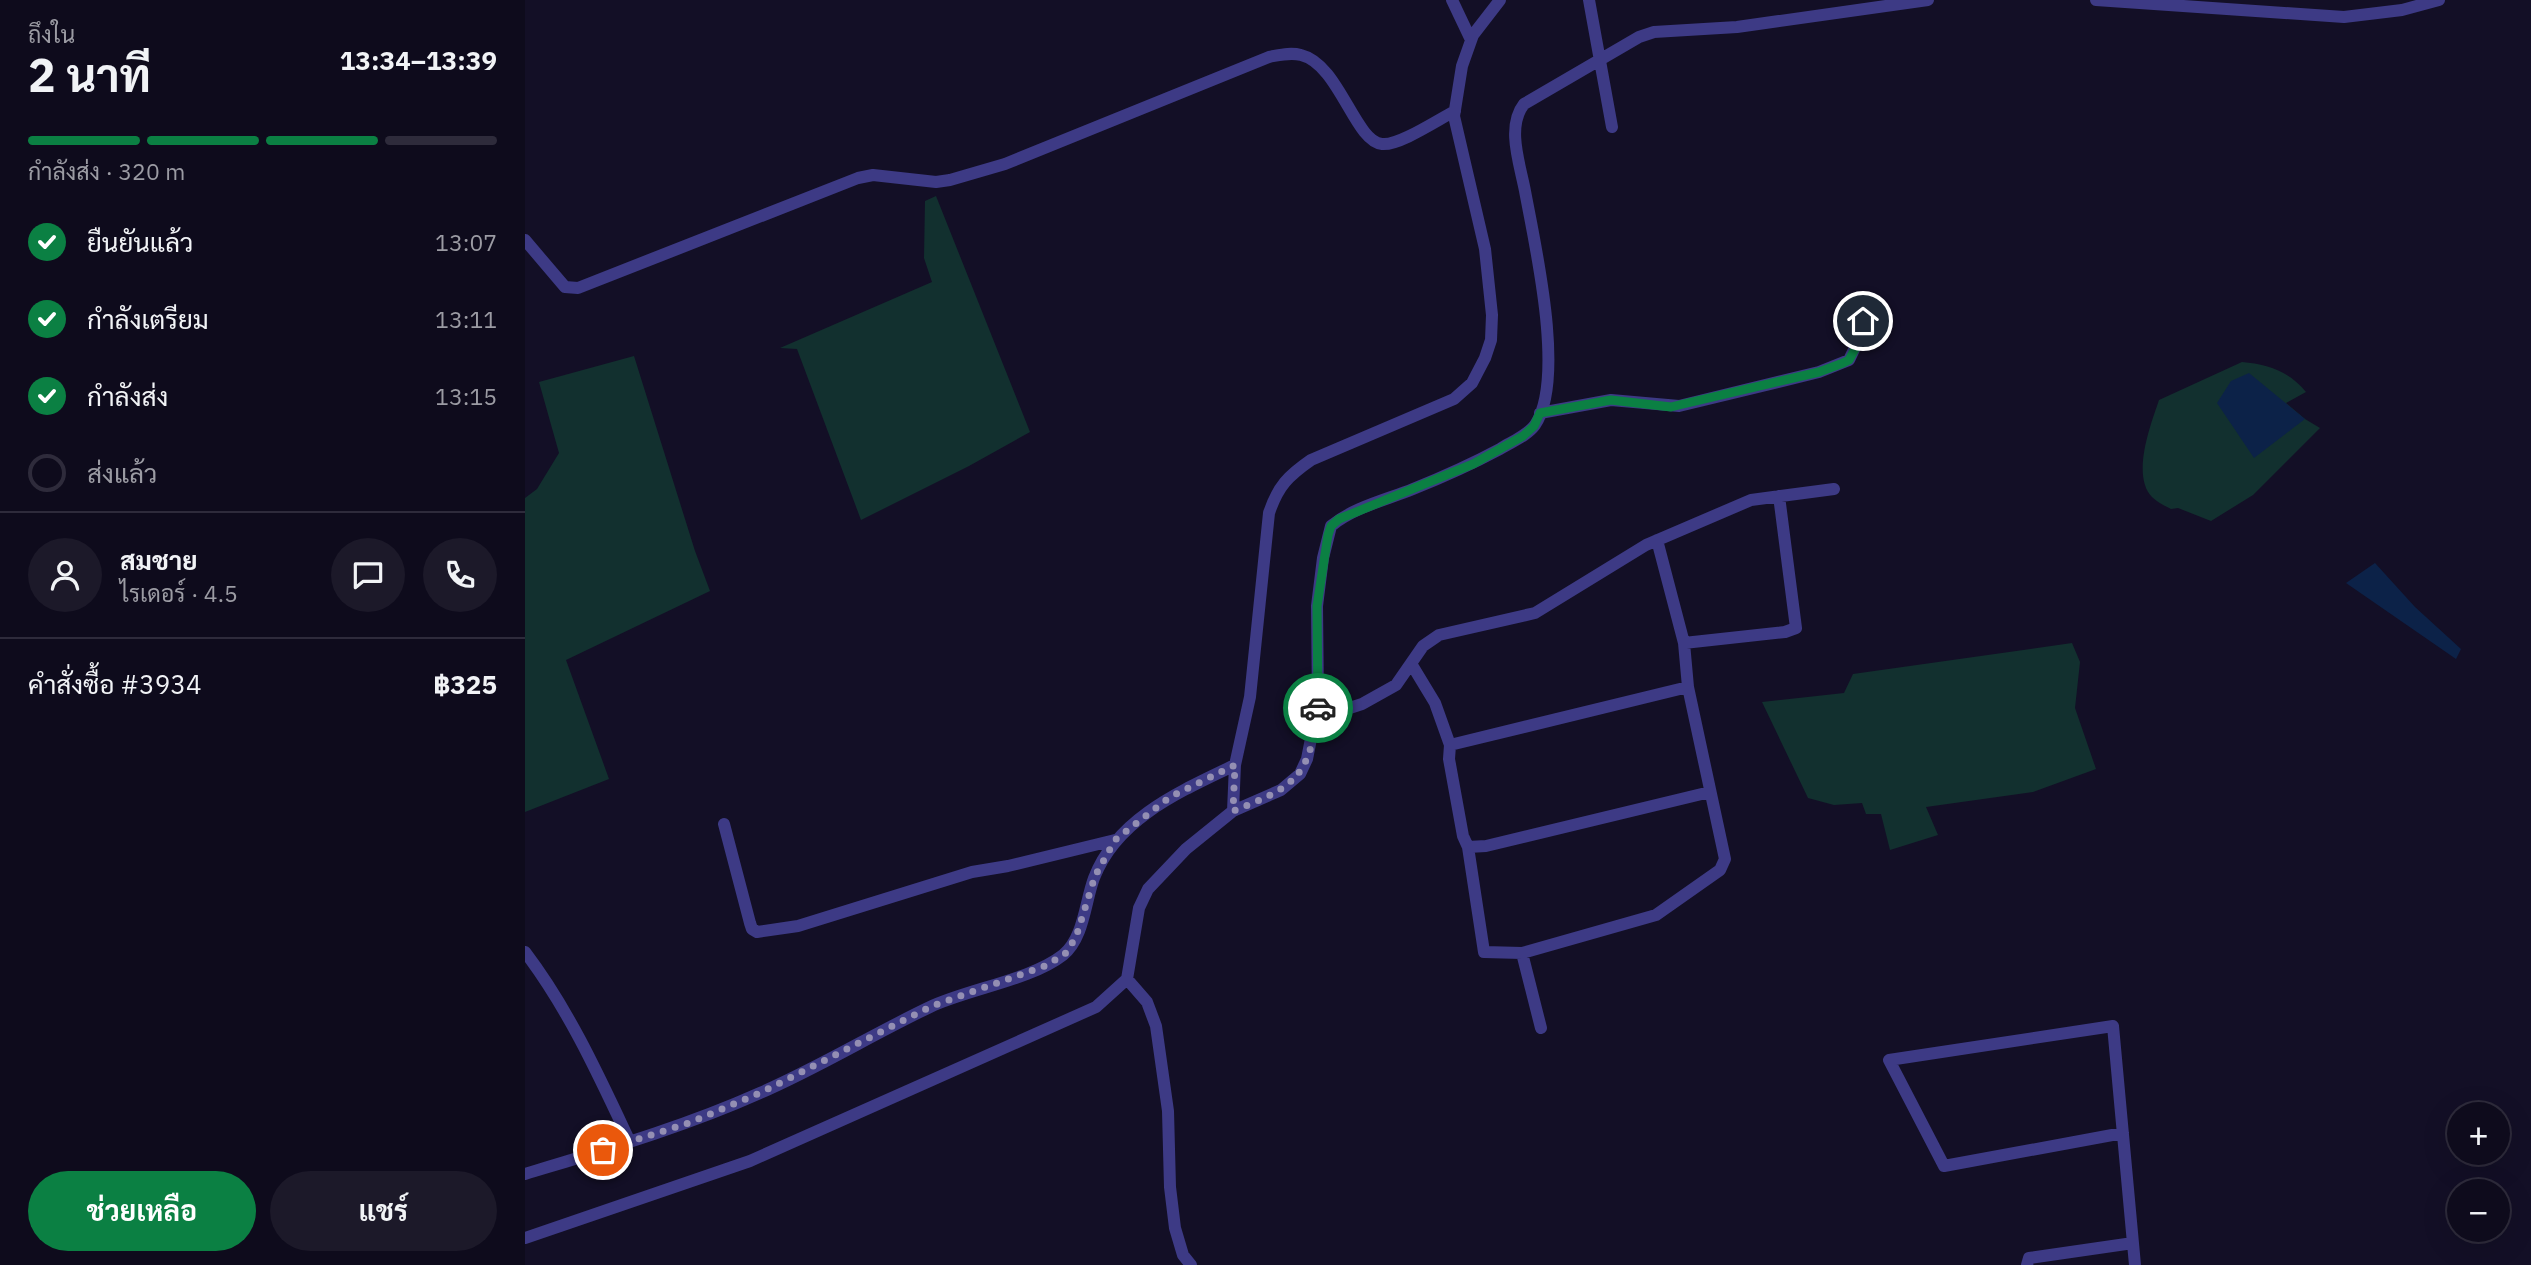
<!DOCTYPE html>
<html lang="th">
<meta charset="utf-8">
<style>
body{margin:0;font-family:"IBM Plex Sans",Sarabun,sans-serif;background:#1c1929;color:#f1f3f6;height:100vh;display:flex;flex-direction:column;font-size:26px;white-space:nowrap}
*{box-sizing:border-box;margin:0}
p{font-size:23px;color:#9b9ba3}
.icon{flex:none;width:38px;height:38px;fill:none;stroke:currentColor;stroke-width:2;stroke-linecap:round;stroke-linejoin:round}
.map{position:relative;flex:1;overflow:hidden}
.drawer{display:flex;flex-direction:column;background:#0e0b1c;width:525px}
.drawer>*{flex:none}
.tools{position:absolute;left:1922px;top:1102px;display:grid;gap:14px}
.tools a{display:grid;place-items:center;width:63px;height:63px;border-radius:50%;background:#0e0b1c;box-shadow:0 7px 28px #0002,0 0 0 2px #2e2b3b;font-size:35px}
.pin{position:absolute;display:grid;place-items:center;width:60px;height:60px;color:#fff;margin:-30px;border:4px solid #fff;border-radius:50%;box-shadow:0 2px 7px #0007}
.courier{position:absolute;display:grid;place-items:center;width:70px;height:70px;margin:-35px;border:5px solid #0b8043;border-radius:50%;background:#fff;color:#222;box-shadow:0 2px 9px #0007}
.headline em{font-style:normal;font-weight:700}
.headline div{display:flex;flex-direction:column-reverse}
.headline{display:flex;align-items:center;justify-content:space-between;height:119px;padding:0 28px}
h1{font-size:46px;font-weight:700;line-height:52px}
.bar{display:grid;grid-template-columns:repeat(4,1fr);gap:10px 7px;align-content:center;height:84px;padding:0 28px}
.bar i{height:9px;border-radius:5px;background:#2e2b3b}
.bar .on{background:#0b8043}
.bar p{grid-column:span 4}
.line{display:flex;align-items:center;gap:18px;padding:0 28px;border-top:2px solid #2e2b3b}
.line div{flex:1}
.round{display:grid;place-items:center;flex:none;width:74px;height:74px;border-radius:37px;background:#1c1929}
ol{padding:0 28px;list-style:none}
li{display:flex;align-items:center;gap:21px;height:77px}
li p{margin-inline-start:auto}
li .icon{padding:7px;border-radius:50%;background:#0b8043;color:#fff;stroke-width:4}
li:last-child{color:#9b9ba3}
li i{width:38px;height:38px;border:4px solid #2e2b3b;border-radius:50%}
.button{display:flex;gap:14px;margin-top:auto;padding:14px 28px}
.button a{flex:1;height:80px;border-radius:42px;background:#0b8043;color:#fff;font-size:28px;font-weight:700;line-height:80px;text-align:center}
.button a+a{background:#1c1929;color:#f1f3f6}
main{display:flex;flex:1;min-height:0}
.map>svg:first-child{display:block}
.green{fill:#12302f}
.water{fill:#0c2248}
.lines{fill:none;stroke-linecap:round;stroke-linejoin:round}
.street{stroke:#3d3a85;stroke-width:12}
.done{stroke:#948fb3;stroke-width:7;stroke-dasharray:0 12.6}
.route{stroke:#0b8043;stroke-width:9}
</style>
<main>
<section class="drawer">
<div class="headline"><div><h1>2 นาที</h1><p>ถึงใน</p></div><em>13:34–13:39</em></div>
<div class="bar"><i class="on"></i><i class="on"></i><i class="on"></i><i></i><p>กำลังส่ง · 320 m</p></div>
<ol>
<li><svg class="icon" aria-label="check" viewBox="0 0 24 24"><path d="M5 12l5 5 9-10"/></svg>ยืนยันแล้ว<p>13:07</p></li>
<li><svg class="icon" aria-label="check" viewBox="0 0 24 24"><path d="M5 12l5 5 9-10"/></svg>กำลังเตรียม<p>13:11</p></li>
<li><svg class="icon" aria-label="check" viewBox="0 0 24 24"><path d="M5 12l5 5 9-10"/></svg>กำลังส่ง<p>13:15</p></li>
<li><i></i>ส่งแล้ว</li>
</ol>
<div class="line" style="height:126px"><a class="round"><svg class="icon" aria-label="person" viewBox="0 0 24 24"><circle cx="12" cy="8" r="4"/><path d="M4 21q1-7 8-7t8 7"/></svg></a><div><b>สมชาย</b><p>ไรเดอร์ · 4.5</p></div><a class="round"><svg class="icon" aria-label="chat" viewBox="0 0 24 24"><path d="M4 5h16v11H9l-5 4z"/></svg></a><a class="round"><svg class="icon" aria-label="phone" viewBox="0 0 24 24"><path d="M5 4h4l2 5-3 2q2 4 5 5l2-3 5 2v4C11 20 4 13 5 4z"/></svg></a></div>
<div class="line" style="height:91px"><div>คำสั่งซื้อ #3934</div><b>฿325</b></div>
<div class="button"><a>ช่วยเหลือ</a><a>แชร์</a></div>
</section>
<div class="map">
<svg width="2006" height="1265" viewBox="0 0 2006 1265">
<rect width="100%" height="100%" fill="#130f26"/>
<path class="green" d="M411 196 505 432 444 466 336 520 272 349 255 348 407 282 399 258 400 201Z
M109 356 170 551 185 591 41 660 84 779 0 812V498L12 489 34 453 14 382Z
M1717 362C1743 364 1765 372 1781 392L1761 403 1780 419 1795 428 1728 495 1686 521 1653 508 1646 509C1640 506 1632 502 1627 497 1606 475 1626 424 1634 400Z
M1547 643 1555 662 1550 708 1571 769 1508 792 1401 807 1413 835 1365 850 1356 814H1341L1337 803 1309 805 1283 798 1237 702 1319 693 1328 674Z"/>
<path class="water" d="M1724 373 1780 419 1729 458 1692 403 1706 381Z
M1850 563 1890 607 1936 649 1931 659 1821 583Z"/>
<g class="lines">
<path class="street" d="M927 0 946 40
M1064 0 1087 127
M1571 0 1819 17 1877 10 1914 0
M0 240 40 287 53 288 333 178 348 175 411 182 425 180 480 164 744 57C755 55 765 52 776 55 814 64 830 142 857 144 874 146 914 119 930 111
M1015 413 1086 400 1154 406 1294 372 1324 360 1336 335 1338 321
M1159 643 1260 632 1271 628 1254 496
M887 665 910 703 925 745 924 759 938 836 943 847 959 952 997 953 1131 915 1195 870 1200 859 1163 687 1159 643 1132 540
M791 719 837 704 871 685 898 646 914 635 1010 613 1121 545 1226 500 1309 489
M925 745 1163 687
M708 811 756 790 775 774 782 759 793 703 792 606 798 558 806 526C829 507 861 500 888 489 918 477 947 464 975 449 986 442 1002 436 1010 425 1041 379 1010 245 1000 191 995 164 981 127 999 104L1114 37 1129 32 1212 27 1403 0
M199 824 225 923 227 929 232 932 273 926 447 872 483 866 590 840
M943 847 961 846 1185 792
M0 952C44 1010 74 1076 105 1142
M997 953 1016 1028
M602 979 622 1002 631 1026 643 1111 645 1187 650 1228 658 1255 666 1265
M1598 1133 1419 1166 1364 1060 1588 1026 1610 1265
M0 1174C79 1150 159 1127 235 1093 293 1068 348 1034 405 1007 443 989 506 980 538 955 559 938 560 902 569 878 592 818 656 791 710 765
M0 1238 225 1161 571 1007 602 979 614 908 623 889 661 849 708 811 710 765 725 697 744 513C753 486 763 476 786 460L929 399 947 383 960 358 966 340 967 315 960 249 929 116 937 66 948 35 975 0
M1502 1265 1504 1258 1608 1243"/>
</g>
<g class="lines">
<path class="done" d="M78 1150 164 1123 237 1092 407 1006 520 966 540 954 551 937 570 876 590 840 645 797 710 765 708 811C770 787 785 777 793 708"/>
<path class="route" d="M793 708 792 606 803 535 806 526 814 519 948 464 998 436 1009 426 1015 413 1086 400 1146 407 1154 405 1294 372 1318 363 1324 360 1331 347 1338 321"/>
</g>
</svg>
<div class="tools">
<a>+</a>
<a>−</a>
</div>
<div class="pin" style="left:78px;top:1150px;background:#ea580c"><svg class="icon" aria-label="bag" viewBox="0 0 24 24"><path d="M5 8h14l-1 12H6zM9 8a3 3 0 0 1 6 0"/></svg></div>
<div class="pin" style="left:1338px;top:321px;background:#1f2937"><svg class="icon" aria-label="home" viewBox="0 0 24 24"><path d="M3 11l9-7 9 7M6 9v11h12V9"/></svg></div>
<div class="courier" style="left:793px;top:708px"><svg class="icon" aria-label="car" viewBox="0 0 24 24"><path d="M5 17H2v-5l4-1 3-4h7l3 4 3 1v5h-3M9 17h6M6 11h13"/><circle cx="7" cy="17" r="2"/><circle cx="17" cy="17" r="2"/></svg></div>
</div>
</main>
